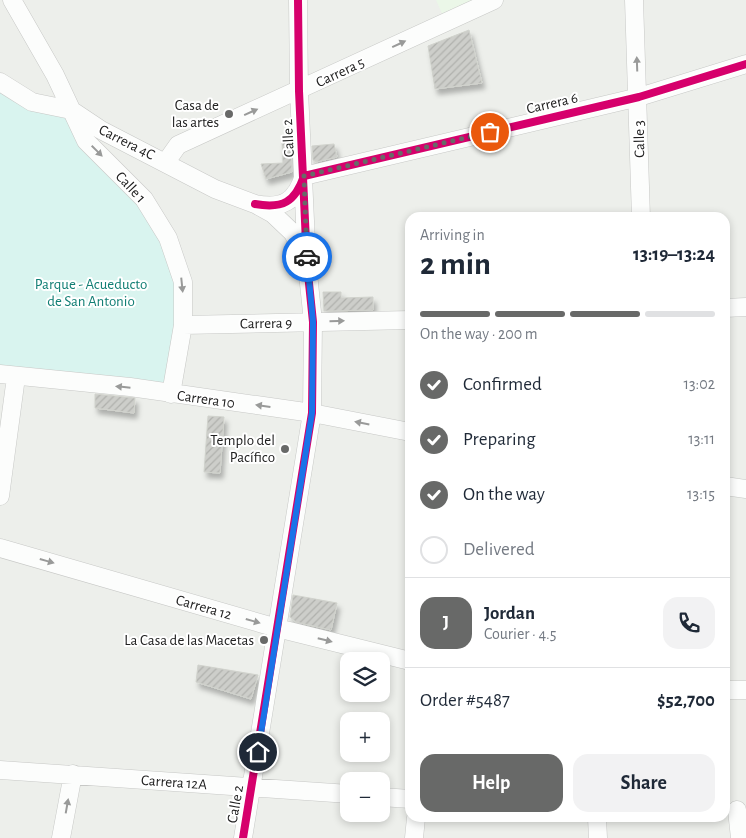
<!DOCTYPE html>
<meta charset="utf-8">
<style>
body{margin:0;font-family:"Alegreya Sans",sans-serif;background:#f2f2f3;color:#1f2937;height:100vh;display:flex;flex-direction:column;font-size:19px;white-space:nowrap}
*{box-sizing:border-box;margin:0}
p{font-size:16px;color:#747a83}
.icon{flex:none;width:28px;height:28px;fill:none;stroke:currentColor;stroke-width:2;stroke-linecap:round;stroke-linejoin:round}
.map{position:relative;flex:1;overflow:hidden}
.side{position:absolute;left:405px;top:212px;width:325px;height:610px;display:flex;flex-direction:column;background:#fff;border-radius:15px;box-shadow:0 2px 8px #0003}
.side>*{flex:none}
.tools{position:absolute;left:340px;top:652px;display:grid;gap:10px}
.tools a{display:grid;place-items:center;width:50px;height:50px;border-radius:10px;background:#fff;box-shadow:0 2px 8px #0003;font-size:25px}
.pin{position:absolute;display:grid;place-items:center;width:42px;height:42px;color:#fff;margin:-21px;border:2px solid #fff;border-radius:50%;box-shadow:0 1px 5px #0007}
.courier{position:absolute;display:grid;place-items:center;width:50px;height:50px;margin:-25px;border:4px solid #1a73e8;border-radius:50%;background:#fff;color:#222;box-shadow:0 1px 6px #0007}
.head em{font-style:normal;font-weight:700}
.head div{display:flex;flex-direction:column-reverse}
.head{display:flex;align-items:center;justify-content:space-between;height:85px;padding:0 15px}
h1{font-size:32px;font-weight:700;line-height:38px}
.bar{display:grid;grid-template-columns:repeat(4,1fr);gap:8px 5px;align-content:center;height:60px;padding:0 15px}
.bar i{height:6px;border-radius:4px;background:#e0e1e3}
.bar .selected{background:#686968}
.bar p{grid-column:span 4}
.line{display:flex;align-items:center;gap:12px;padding:0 15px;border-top:1px solid #e0e1e3}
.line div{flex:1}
.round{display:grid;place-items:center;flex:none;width:52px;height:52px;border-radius:15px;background:#f2f2f3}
ol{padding:0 15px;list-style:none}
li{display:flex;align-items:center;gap:15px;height:55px}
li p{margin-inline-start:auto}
li .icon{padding:5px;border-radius:50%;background:#686968;color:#fff;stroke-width:4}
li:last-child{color:#747a83}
li i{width:28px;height:28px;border:2px solid #e0e1e3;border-radius:50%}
.cta{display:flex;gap:10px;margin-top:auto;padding:10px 15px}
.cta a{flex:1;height:58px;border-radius:15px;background:#686968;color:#fff;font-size:20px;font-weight:700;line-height:58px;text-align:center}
.cta a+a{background:#f2f2f3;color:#1f2937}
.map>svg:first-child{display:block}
.education{fill:#ebf7e8}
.park{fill:#d9f4ef}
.building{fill:url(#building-hatch);stroke:#d0d2cc;filter:url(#shadow)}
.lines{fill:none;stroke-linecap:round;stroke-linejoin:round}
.minor-casing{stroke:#c7c8c6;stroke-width:19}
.minor{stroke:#fcfdfc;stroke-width:18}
.cycleway-casing{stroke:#fff;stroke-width:11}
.cycleway{stroke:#d6006c;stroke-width:8}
.oneway{fill:#999a99}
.done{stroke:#686968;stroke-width:5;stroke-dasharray:0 9}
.route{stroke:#1a73e8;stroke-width:6}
.poi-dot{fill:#686968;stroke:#fff;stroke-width:2}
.labels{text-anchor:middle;stroke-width:4;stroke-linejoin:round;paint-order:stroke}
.street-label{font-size:15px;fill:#212121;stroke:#fff}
.poi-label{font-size:15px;fill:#212121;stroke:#fff;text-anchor:end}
.park-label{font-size:15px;fill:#117e74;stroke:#fff}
</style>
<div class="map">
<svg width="746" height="838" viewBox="0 0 746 838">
<defs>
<pattern id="building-hatch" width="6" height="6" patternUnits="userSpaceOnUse" patternTransform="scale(1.25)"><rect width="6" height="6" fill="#cdceca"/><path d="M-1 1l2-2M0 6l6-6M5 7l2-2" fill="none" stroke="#b0b1ad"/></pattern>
<filter id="shadow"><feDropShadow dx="3" dy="5.5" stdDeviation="2.5" flood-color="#0004"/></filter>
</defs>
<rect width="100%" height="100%" fill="#edefeb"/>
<path class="education" d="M436 0H473L472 6 444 18Z"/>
<path class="park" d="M0 82 71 110 144 199 183 282 171 394 0 374Z"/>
<path class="building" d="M469 30 482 83 435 89 428 46Z
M282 142H291L292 172 266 179 261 164 283 163Z
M334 144 337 157 316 162 313 160 312 146Z
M323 292H341V298L373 297V310L324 311Z
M95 394 135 398 134 413 95 408Z
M208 416 224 417 220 473 204 472Z
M293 595 337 603 331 630 296 622 290 617Z
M198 665 258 675 251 699 196 682Z"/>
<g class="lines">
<defs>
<path id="minor" d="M12 0 55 75 86 141 144 199 168 238 183 282V325L171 394
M634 0 641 218
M0 82 32 102 71 110 101 130 215 189 255 204 273 214 293 233 304 256
M166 162 178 145 494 0
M255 204C283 209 295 202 304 176L639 97 746 64
M725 308 746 307
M183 325 410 320
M0 374 130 387 312 413 410 432
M725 486 746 489
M0 496 16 377
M0 548 277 628 410 661
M725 690H746
M0 770 349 794
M381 797 410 799
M737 810 740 838
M597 818 598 838
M61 838 73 774
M243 838 312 413 313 322 307 264 299 91 298 0
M414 838 416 818"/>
</defs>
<use href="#minor" class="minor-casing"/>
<use href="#minor" class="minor"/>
<defs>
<path id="cycleway" d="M255 204C283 209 295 202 304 176L639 97 746 64
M243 838 312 413 313 322 307 264 299 91 298 0"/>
</defs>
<use href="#cycleway" class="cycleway-casing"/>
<use href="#cycleway" class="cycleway"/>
</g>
<defs><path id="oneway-solid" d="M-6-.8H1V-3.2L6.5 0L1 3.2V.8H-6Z" transform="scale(1.25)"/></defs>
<g class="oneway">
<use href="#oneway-solid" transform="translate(399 44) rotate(-25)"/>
<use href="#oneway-solid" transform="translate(637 64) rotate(-92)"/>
<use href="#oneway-solid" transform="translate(251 112) rotate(-24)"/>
<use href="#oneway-solid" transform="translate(97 151) rotate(45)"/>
<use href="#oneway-solid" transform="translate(182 285) rotate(84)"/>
<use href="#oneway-solid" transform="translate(337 321) rotate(-1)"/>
<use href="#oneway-solid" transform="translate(123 387) rotate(-174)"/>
<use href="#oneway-solid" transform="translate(263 406) rotate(-172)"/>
<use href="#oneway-solid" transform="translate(362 423) rotate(-169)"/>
<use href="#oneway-solid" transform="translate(47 561) rotate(16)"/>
<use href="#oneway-solid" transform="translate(253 621) rotate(16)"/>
<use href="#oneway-solid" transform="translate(325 640) rotate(14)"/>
<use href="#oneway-solid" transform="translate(67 806) rotate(-80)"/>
</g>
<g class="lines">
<path class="done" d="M307 257 304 176 490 132"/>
<path class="route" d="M258 752 312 413 313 322 307 257"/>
</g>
<g class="poi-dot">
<circle cx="229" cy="114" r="5"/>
<circle cx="285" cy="449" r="5"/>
<circle cx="264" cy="640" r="5"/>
</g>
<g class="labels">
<g class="street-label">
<text transform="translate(340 72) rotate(-25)" y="5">Carrera 5</text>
<text transform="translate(552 103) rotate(-13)" y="5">Carrera 6</text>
<text transform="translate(288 138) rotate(-93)" y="5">Calle 2</text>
<text transform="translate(639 139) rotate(-91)" y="5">Calle 3</text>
<text transform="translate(127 142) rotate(27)" y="5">Carrera 4C</text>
<text transform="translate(131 187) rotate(47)" y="5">Calle 1</text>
<text transform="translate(266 323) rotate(-1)" y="5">Carrera 9</text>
<text transform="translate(206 399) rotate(8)" y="5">Carrera 10</text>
<text transform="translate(204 607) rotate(16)" y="5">Carrera 12</text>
<text transform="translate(174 782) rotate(4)" y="5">Carrera 12A</text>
<text transform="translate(235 804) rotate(-80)" y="5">Calle 2</text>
</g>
<g class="poi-label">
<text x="219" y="110">Casa de<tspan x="219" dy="17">las artes</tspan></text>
<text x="275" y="445">Templo del<tspan x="275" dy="17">Pacífico</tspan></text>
<text x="254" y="645">La Casa de las Macetas</text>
</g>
<g class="park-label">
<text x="91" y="289">Parque - Acueducto<tspan x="91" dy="17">de San Antonio</tspan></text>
</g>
</g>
</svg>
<div class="tools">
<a><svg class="icon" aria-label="layers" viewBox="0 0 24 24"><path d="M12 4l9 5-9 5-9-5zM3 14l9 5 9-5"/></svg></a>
<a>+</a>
<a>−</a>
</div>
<div class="pin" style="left:490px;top:132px;background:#ea580c"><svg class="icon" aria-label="bag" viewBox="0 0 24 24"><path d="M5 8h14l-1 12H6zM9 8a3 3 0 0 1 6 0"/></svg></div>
<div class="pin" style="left:258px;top:752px;background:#1f2937"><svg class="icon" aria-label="home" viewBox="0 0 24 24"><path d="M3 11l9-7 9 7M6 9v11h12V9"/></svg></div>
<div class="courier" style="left:307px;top:257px"><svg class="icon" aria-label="car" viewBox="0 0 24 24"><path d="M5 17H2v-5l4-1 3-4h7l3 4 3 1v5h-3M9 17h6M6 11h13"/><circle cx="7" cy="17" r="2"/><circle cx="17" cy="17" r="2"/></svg></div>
<section class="side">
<div class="head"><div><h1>2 min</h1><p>Arriving in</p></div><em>13:19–13:24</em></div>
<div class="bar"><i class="selected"></i><i class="selected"></i><i class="selected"></i><i></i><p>On the way · 200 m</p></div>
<ol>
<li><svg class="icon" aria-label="check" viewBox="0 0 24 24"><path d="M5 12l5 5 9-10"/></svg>Confirmed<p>13:02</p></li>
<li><svg class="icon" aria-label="check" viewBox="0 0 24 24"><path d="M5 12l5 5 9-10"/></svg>Preparing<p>13:11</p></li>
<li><svg class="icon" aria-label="check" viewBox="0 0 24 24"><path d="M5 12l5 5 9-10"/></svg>On the way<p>13:15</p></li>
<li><i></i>Delivered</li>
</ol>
<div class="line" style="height:90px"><b class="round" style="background:#686968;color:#fff">J</b><div><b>Jordan</b><p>Courier · 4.5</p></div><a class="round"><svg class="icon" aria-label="phone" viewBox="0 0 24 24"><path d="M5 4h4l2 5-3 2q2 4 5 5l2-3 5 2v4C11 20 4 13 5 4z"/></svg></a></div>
<div class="line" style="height:65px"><div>Order #5487</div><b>$52,700</b></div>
<div class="cta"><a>Help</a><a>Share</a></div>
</section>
</div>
